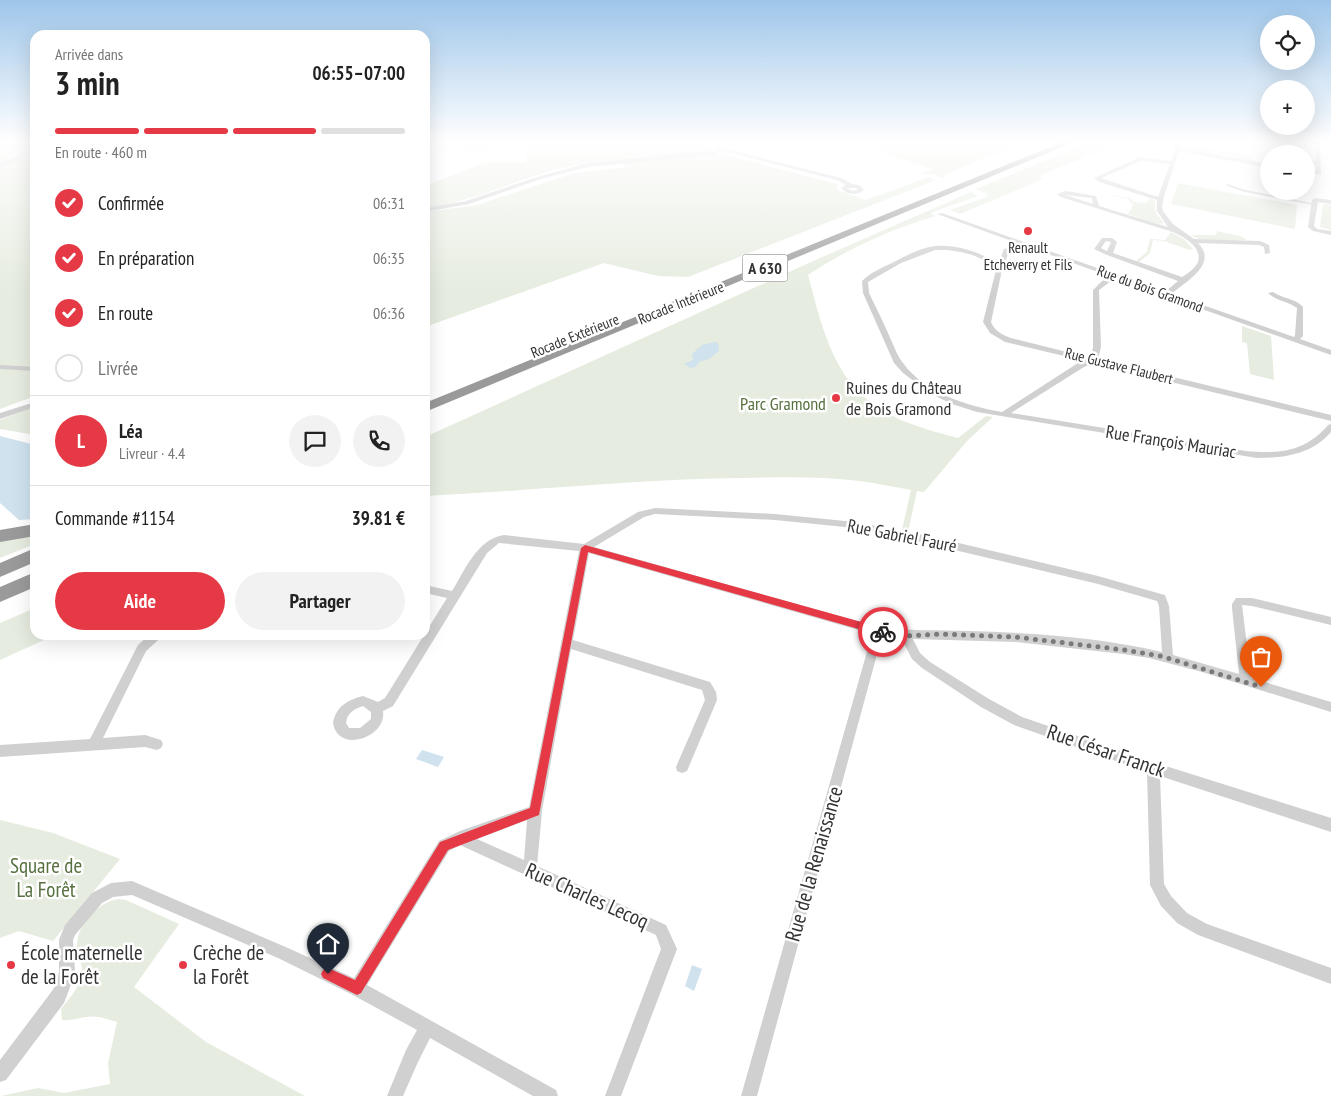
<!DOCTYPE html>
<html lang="fr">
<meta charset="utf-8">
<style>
body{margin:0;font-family:"PT Sans Narrow",sans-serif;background:#f2f2f2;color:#222;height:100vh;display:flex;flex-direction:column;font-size:19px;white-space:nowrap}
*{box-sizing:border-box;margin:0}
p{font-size:16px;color:#767676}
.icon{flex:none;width:28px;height:28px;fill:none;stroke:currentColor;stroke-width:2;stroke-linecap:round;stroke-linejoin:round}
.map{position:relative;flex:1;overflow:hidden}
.details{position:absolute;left:30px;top:30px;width:400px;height:610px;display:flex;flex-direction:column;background:#fff;border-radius:15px;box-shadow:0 5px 20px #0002}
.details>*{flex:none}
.fabs{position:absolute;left:1260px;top:15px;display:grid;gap:10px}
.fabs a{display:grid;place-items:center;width:55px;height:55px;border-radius:50%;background:#fff;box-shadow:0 5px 20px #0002;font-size:25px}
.pin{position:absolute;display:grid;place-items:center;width:42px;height:42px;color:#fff;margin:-51px -21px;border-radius:50% 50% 50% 0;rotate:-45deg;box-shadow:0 0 5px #0007}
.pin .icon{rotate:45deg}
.courier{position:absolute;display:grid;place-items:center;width:50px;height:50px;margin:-25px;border:4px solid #e63946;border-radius:50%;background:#fff;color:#222;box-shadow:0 1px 6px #0007}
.headline em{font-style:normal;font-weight:800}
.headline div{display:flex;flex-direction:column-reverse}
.headline{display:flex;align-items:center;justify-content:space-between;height:85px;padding:0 25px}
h1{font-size:32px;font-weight:800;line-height:38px}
.bar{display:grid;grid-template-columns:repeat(4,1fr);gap:8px 5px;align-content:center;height:60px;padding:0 25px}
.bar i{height:6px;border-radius:4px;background:#e0e0e0}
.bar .on{background:#e63946}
.bar p{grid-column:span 4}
.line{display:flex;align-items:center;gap:12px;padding:0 25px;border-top:1px solid #e0e0e0}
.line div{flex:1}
.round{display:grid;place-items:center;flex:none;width:52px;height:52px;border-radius:26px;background:#f2f2f2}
ol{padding:0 25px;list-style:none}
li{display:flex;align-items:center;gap:15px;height:55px}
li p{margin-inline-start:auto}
li .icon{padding:5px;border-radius:50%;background:#e63946;color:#fff;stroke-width:4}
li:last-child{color:#767676}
li i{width:28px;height:28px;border:2px solid #e0e0e0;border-radius:50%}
.primary-button{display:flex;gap:10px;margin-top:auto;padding:10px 25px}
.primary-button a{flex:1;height:58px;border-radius:30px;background:#e63946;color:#fff;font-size:20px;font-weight:800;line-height:58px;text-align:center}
.primary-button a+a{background:#f2f2f2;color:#222}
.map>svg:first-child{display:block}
.green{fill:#e6ecdf}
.water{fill:#cfe2ee}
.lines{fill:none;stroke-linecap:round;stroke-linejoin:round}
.pedestrian{fill:#d0d0d0;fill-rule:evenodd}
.minor{fill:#d0d0d0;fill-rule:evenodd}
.motorway{fill:#9a9a9a;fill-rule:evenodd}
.route{fill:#e63946}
.done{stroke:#7a7a7a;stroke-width:5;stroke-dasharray:0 9}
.poi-dot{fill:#e63946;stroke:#fff;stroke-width:2}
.labels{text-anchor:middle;stroke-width:5;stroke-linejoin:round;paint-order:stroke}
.far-poi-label{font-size:15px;fill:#333;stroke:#fff}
.far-street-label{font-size:15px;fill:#333;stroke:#fff}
.shield{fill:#fff;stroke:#707070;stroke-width:1}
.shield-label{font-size:16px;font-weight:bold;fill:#333}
.poi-label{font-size:18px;fill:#333;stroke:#fff;text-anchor:start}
.park-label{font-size:18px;fill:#56703f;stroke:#fff}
.street-label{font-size:18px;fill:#333;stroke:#fff}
.near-street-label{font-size:21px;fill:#333;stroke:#fff}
.near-park-label{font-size:21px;fill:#56703f;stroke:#fff}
.near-poi-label{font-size:21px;fill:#333;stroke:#fff;text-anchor:start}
</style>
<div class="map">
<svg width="1331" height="1096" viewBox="0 0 1331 1096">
<rect width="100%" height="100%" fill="#fff"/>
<path class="green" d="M0 140H35V396L0 409Z
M425 140H708L716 149C710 154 702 150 695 154 647 159 596 158 550 171 508 183 468 203 425 208V184H430L484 163H526L527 147 472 149 438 147 425 143Z
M865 140H1029L946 174 945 176 942 178 934 174 918 175 932 169 881 152Z
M1095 140H1115L1084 158 1039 176 1043 179 960 214 950 210 987 197V194L976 189Z
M1246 140 1265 142 1257 143V148L1243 150 1241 154 1253 157 1250 161 1213 152 1212 154 1189 149 1182 144 1233 153 1239 152 1240 149 1254 146V142Z
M723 154 837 184V190L866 200 929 177 936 180 688 277 658 276 604 263 425 327V212L477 205 574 173 626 167 624 163Z
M1178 183 1297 205 1295 229 1171 204Z
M971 192 978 196 933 212 931 214 936 216C891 229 847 249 808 275 820 319 831 372 869 401 893 421 928 430 958 438L986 416 993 417 967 441 924 492 917 491 908 532 902 530 911 490C894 487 876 483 859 481 821 476 781 477 742 478 636 479 531 491 425 496V437L811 262Z
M1102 194 1130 198 1134 202 1146 203 1150 198 1155 201 1156 213 1164 223 1158 224 1128 214 1133 205 1128 199Z
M1323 204 1331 205V230L1320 227Z
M1217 231 1243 237 1246 240H1202L1190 235H1216Z
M1171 232 1184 239 1193 249 1190 250 1164 241 1153 240 1150 253 1139 262 1136 261 1147 252 1150 239 1165 240Z
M1242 326 1271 336 1274 380 1250 374 1247 343 1242 342Z
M35 406V435L0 429V420Z
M35 535V544L0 558V540Z
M35 608V635H55L0 660V623Z
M0 820 53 833 120 859 53 941 19 931 0 938Z
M118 899 126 900 179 924 134 987 206 1042 305 1096H1L38 1088 64 1093 110 1084 108 1063 117 1022C107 1019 97 1015 86 1017 77 1018 71 1021 62 1020L61 1009C68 1000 79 988 82 976 84 966 77 956 77 946 77 924 97 903 118 899Z"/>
<path class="water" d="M715 342 718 343 719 351 709 359 699 362 696 367 690 368 684 364 693 360 692 354 702 345Z
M0 436 35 445V519L19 520 0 503Z
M422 750 444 757 438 767 416 759Z
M692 965 702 969 694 991 685 986Z"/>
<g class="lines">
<path class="pedestrian" d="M1228 184 1246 190 1316 204 1314 205 1245 192 1227 186V184Z"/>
<path class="minor" d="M711 140H716L723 148 841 178 852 184 859 185 864 190C857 196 847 195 841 188L846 185 837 180 723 151 714 155 588 167 541 179 469 204 425 212V208L466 201 537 177 588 163 718 150V147ZM847 188H856L858 190 852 191Z
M1176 140H1181L1180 148 1269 164V168L1179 151 1165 193 1162 206 1163 211 1173 224 1194 239 1260 241 1269 245 1270 253 1265 254 1264 247 1259 245 1198 243C1219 264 1185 282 1171 294L1294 337 1295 335 1297 308C1287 301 1276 301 1268 293L1273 292C1283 299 1295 298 1303 307V336L1300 339 1331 350V355L1115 278 1099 290 1101 347 1098 359 1331 415V421L1093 363 1084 367 1011 413 1246 451C1280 454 1305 452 1328 425L1331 424V432C1312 454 1285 458 1257 458L977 412 952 404 931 394 903 373 894 363 863 293 862 281C870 273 881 268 892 263 905 256 920 248 935 246 955 244 983 252 998 265L1004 249 1009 248 1010 249 1002 270 991 322C995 331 1002 335 1011 338L1091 358 1093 347V290L1102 281 1109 276 937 214 942 213 1165 292 1178 281 1107 255 1094 249 1102 238H1112L1117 242 1113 253 1182 277C1187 274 1194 269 1197 264 1206 246 1177 232 1163 229L1061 197 1057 194 1066 191 1096 196 1099 206 1168 227 1157 211V200L1099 182 1094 178 1140 157 1172 161ZM1141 161 1170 164 1158 197 1101 178ZM1065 195 1092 198 1093 204ZM1106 241 1111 242 1107 251 1101 248ZM935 250C955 249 982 254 996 270L983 322 990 333 1005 342 1085 361 1078 363 1002 412C967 406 925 393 903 363 898 357 895 349 892 342 885 326 877 309 869 293L868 282 901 263Z
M1215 140H1219V141L1217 142Z
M1295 140C1307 140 1319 143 1331 142V144L1320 146 1321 174H1306V170L1316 171V164L1306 163V160L1316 161V145Z
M19 156 21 159 0 167V163Z
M1315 198 1331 200V204L1318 202 1314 226 1317 229 1331 231V235L1313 231 1308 227 1312 200Z
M0 365 35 367V371L0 369Z
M35 402V407L0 419V413Z
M655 508 775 514 855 522 929 536 1098 576 1161 594 1165 595 1169 606 1173 655 1239 674 1232 608V604L1236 598H1252L1331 617V625L1252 606 1242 605 1251 678 1331 702V712L1202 672 1149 658 1123 654 1016 642 913 639 920 653 930 662 989 699 1022 717 1153 762 1331 818V832L1160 776 1164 884 1171 896 1187 913 1207 924 1331 968V984L1198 935 1177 923 1161 906 1150 885 1147 772 1014 725 981 707 922 668 912 659 901 638 882 636 757 1096H741L872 634 589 553 573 640 710 682 716 692 717 700 687 771 682 773 677 771 676 767 705 700 702 690 571 649 542 811 537 866 666 925 677 949 621 1096H605L661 949 656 935 460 845 449 851 367 985 556 1090 558 1096H533L430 1038 418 1062 403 1096H387L406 1050 417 1030 351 994 278 958 132 895 113 897 102 903 75 935 73 940 75 971 69 990 64 1003 6 1080 0 1082V1060L52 991 57 983 59 971V940L65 925 92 893 111 883 132 881 288 948 354 978 439 841 460 831 529 807 579 551 499 543 487 553 393 706 383 711C387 738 338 754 333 723 336 706 348 700 363 696L378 702 385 698 447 598 425 593V585L452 591C465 570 477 539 504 535L584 544 638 512ZM655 514 775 520 855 528 929 544 1098 584 1157 601 1159 606 1162 652C1099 637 1033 633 969 631 939 630 908 631 878 627L594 547 644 517ZM363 706 371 712V719L360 728H349L346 723C347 713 354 709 363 706ZM527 820 524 860 477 839Z
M149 635H164L146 651 103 738 145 735 161 740 163 744 161 748 157 750 145 747 0 757V745L90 739 138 645Z"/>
<path class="motorway" d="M1067 140H1079L425 412V403Z
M35 524V536L0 542V530Z
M35 548V562L0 577V563Z
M35 572V587L0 602V587Z"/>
</g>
<linearGradient id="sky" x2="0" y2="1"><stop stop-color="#9ec6ea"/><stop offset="0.48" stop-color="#fff"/><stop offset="1" stop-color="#fff" stop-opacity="0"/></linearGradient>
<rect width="1331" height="294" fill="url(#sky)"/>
<path class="route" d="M585 545 883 628 888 632 883 636 588 552 539 815 448 850 361 993 357 995 323 978 321 974 323 970 328 968 355 980 440 842 530 808 581 548Z"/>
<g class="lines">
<path class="done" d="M883 632 905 636 940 634 1015 637 1125 650 1161 656 1261 687"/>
</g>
<g class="poi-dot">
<circle cx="1028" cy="231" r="5"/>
<circle cx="836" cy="398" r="5"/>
<circle cx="11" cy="965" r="5"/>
<circle cx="183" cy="965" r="5"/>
</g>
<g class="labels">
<g class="far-poi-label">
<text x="1028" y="253">Renault<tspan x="1028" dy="17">Etcheverry et Fils</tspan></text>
</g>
<g class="far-street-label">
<text transform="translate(1150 289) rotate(20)" y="5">Rue du Bois Gramond</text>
<text transform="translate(681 303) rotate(-22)" y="5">Rocade Intérieure</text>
<text transform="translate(575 336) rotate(-22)" y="5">Rocade Extérieure</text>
<text transform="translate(1119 366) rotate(14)" y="5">Rue Gustave Flaubert</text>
</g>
<rect class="shield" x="742.5" y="254.5" width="45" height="27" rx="4"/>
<g class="shield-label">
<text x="765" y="274">A 630</text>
</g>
<g class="poi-label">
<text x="846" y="394">Ruines du Château<tspan x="846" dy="21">de Bois Gramond</tspan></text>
</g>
<g class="park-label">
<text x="783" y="410">Parc Gramond</text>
</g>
<g class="street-label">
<text transform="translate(1171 442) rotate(9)" y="6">Rue François Mauriac</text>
<text transform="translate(902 536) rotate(11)" y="6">Rue Gabriel Fauré</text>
</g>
<g class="near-street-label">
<text transform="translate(1106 751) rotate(19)" y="7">Rue César Franck</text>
<text transform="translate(814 864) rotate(-74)" y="7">Rue de la Renaissance</text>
<text transform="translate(587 896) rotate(24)" y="7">Rue Charles Lecoq</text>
</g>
<g class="near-park-label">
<text x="46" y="873">Square de<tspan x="46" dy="24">La Forêt</tspan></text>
</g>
<g class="near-poi-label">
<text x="21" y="960">École maternelle<tspan x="21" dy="24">de la Forêt</tspan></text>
<text x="193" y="960">Crèche de<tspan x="193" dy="24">la Forêt</tspan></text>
</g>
</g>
</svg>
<div class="fabs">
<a><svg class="icon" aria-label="locate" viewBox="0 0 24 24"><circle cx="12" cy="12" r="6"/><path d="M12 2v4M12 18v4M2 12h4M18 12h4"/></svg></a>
<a>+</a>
<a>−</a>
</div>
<div class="pin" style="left:1261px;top:687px;background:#ea580c"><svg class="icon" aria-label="bag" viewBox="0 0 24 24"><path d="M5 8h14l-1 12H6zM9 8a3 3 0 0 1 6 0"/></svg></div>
<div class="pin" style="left:328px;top:974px;background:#1f2937"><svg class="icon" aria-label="home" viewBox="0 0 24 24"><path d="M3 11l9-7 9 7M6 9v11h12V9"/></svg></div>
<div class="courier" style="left:883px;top:632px"><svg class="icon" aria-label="bike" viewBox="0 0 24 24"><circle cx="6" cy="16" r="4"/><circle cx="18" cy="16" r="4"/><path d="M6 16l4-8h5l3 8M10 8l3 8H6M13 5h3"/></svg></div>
<section class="details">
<div class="headline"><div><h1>3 min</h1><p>Arrivée dans</p></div><em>06:55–07:00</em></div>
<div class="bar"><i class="on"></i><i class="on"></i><i class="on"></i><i></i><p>En route · 460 m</p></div>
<ol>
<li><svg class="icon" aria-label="check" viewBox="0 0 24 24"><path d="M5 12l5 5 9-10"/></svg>Confirmée<p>06:31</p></li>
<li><svg class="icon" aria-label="check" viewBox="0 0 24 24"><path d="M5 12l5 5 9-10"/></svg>En préparation<p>06:35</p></li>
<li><svg class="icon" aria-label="check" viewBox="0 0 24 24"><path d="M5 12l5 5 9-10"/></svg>En route<p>06:36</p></li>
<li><i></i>Livrée</li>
</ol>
<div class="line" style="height:90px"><b class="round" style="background:#e63946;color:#fff">L</b><div><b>Léa</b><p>Livreur · 4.4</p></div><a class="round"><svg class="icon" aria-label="chat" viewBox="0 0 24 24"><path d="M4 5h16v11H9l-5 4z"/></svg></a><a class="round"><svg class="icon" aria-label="phone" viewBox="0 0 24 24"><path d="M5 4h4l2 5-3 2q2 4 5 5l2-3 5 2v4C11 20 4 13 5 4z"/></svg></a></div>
<div class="line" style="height:65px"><div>Commande #1154</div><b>39.81 €</b></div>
<div class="primary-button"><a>Aide</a><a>Partager</a></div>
</section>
</div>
